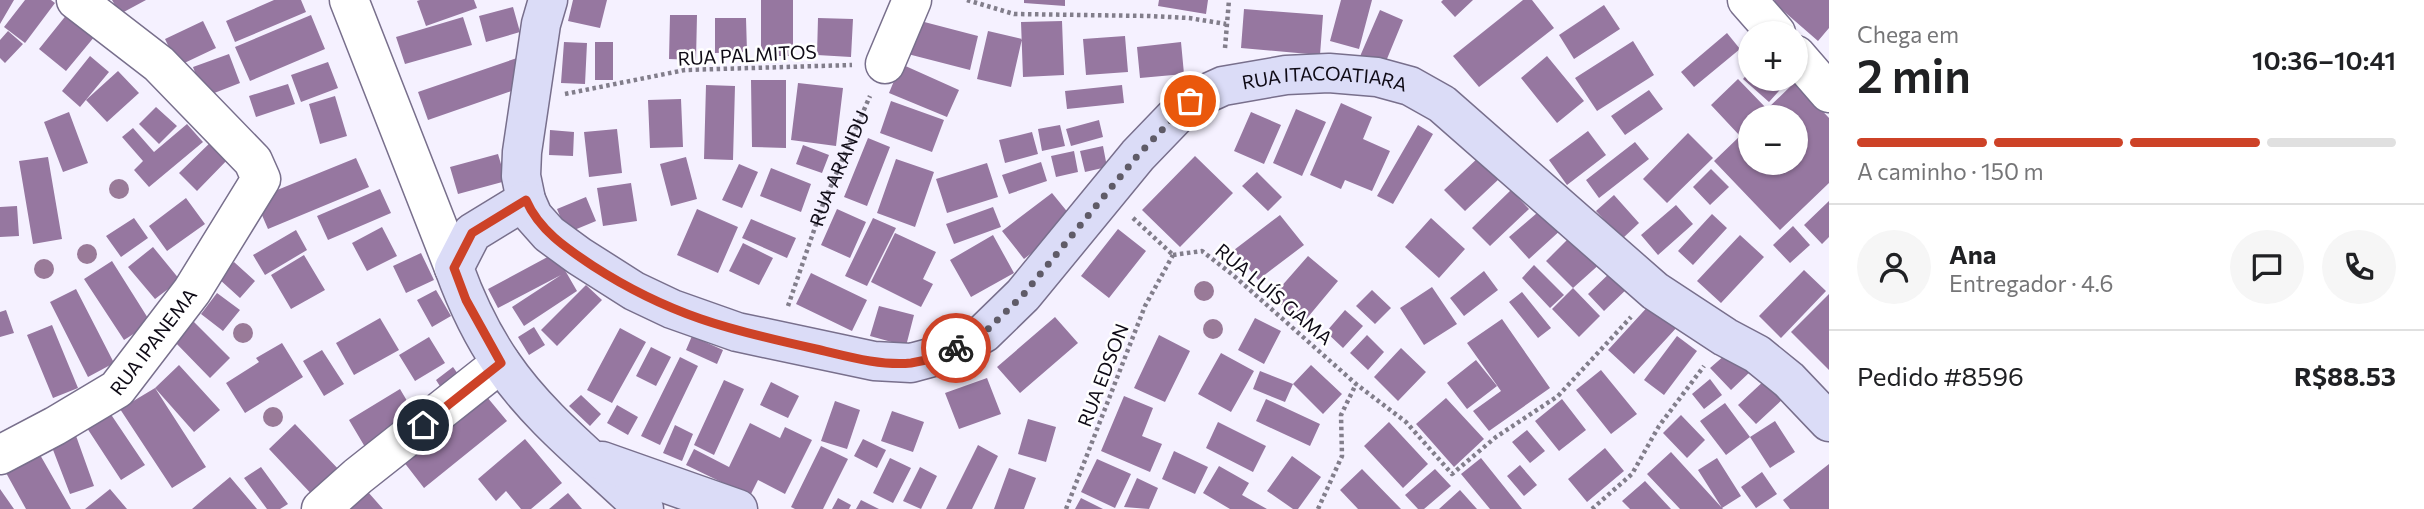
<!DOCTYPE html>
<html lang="pt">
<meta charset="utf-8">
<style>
body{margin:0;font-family:Commissioner,sans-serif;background:#f6f6f6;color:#202124;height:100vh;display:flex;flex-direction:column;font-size:26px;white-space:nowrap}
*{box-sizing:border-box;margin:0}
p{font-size:23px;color:#757577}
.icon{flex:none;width:38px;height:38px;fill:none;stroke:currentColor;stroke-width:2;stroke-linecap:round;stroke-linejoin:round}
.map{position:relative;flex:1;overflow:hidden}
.panel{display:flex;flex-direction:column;background:#fff;width:595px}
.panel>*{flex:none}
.controls{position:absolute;left:1738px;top:21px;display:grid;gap:14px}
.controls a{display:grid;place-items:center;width:70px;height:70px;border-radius:50%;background:#fff;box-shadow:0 2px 5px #0004;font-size:35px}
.pin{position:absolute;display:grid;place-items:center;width:60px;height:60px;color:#fff;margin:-30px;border:4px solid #fff;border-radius:50%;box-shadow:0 2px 7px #0007}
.courier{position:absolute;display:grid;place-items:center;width:70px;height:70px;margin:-35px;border:5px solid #cd4227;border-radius:50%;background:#fff;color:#222;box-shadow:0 2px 9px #0007}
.overview em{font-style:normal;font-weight:600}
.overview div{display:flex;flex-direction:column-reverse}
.overview{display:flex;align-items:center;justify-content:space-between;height:119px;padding:0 28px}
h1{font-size:46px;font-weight:600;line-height:52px}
.bar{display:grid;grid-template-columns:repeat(4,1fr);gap:10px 7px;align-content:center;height:84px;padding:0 28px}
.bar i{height:9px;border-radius:5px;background:#e0e0e0}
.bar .selected{background:#cd4227}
.bar p{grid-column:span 4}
.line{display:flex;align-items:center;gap:18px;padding:0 28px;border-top:2px solid #e0e0e0}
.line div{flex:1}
.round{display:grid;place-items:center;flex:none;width:74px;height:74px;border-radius:37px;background:#f6f6f6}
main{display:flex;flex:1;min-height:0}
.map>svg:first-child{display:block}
.building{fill:#9677a0;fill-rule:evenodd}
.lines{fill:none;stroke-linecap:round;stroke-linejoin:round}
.street-casing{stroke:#786f8c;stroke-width:41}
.secondary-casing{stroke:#786f8c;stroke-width:41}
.path{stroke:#827e8b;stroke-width:4.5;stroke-dasharray:3.5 3.5;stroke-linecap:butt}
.street{stroke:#fff;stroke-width:38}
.secondary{stroke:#dbdcf7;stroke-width:38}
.tree{fill:#997a98}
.done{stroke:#5f5b67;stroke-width:7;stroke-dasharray:0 12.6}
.route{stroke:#cd4227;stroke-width:9}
.labels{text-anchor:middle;stroke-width:5;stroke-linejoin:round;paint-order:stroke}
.street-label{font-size:19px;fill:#0e0a15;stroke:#fff}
</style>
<main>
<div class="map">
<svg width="1829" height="509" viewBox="0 0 1829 509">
<rect width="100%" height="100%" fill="#f5f1ff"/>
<path class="building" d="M0 0H14L0 24Z
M25 0H51L55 3 25 43 4 27Z
M112 0H146L120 14Z
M274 0H301L306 12 235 42 226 21Z
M420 0H474L477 8 426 26 417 1Z
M573 0H607L600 28 568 21Z
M761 0H793V56H761Z
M1024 0H1065V6L1024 3Z
M1159 0H1208L1206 14 1158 6Z
M1341 0H1372L1359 49 1330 41Z
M1443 0H1473L1455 17 1441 2Z
M1523 0H1532L1554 28 1479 87 1453 56Z
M1775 0H1829V28L1818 41 1773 2Z
M1604 5 1620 29 1574 59 1559 35Z
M513 7 520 32 486 42 479 16Z
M1244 9 1323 15 1320 55 1241 48Z
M1380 10 1403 20 1382 71 1358 61Z
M68 13 95 36 66 71 39 49Z
M311 15 325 49 250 81 235 47Z
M670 15H697L696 60 669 59Z
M463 17 472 45 405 64 396 37Z
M715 18H746L747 52 715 53Z
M818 18 853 19 851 57 817 55Z
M909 18 978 36 970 70 900 52Z
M203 21 216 48 178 66 165 39Z
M1062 21 1064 75 1023 77 1021 22Z
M8 31 23 44 5 63 0 58V40Z
M988 31 1022 39 1011 87 977 79Z
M1727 33 1740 49 1694 87 1681 72Z
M1125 36 1128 72 1086 75 1083 39Z
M1633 41 1654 75 1597 111 1575 78Z
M564 42 587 43 585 84 561 83Z
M595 42H613V80H595Z
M1181 42 1184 74 1140 78 1137 47Z
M229 54 240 83 204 97 193 67Z
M90 56 109 72 80 107 62 91Z
M1547 56 1584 101 1557 123 1521 78Z
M520 57 529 85 428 120 418 92Z
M328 62 338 88 301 102 291 75Z
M901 64 959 90 947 117 889 93Z
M118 71 139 93 107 122 86 100Z
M1750 71V79H1785L1788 81 1769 102 1743 79Z
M1738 79 1767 109 1795 82 1829 118V183L1780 230 1714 161 1740 136 1711 105ZM1750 117H1796V163H1750Z
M751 80H786V148L752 147Z
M798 83 843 88 836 146 791 140Z
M288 84 295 104 256 117 249 96Z
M706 85 735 86 733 160 704 159Z
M1122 85 1124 103 1067 109 1065 91Z
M1649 90 1663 109 1625 135 1611 116Z
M335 96 347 136 320 144 309 104Z
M681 99 683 147 650 148 648 100Z
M891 101 944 120 932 152 880 133Z
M1341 103 1372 117 1363 139 1390 151 1372 191 1345 180 1341 189 1310 175Z
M156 107 177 126 159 144 139 124Z
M1296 109 1326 122 1302 176 1273 163Z
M69 112 88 163 63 172 44 122Z
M1251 112 1281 125 1264 164 1234 151Z
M1099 120 1103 137 1071 146 1066 129Z
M187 124 203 142 149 187 134 170 143 161 122 137 133 128 154 152Z
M1060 125 1065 146 1042 151 1038 129Z
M1418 125 1433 134 1393 204 1377 196Z
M617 129 622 173 589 177 584 132Z
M550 130 574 132 573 156 549 155Z
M1588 131 1606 155 1567 185 1549 160Z
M1032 132 1038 154 1005 163 999 140Z
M1688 133 1713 158 1667 203 1643 179Z
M215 138 232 155 197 191 179 173Z
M868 138 890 147 867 206 844 197Z
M1635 142 1649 159 1599 198 1586 180Z
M803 145 829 155 822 173 796 164Z
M1103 146 1107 167 1085 172 1080 151Z
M1074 151 1078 172 1056 177 1051 156Z
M498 154 506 181 458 194 450 167Z
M1195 156 1233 193 1180 247 1142 210Z
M1480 156 1500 178 1465 211 1444 190Z
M48 157 62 239 33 244 19 161Z
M686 157 697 199 671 206 660 164Z
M356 158 369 187 268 229 255 199Z
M896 159 934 172 915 227 877 213Z
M1041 162 1047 181 1009 194 1002 175Z
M987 163 998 197 947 213 936 179Z
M739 164 758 172 742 208 722 200Z
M771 168 811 184 801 212 760 196Z
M1711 169 1729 187 1710 205 1693 187Z
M1257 172 1282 197 1268 211 1242 186Z
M631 183 637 221 603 226 597 188Z
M380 189 391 213 328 240 317 216Z
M1511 190 1529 209 1490 246 1472 228Z
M1052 193 1074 220 1024 259 1002 231Z
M1614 195 1639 223 1622 239 1596 211Z
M586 197 596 221 567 233 557 209Z
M186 198 205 224 167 251 149 226Z
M1829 201V237L1822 244 1804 225Z
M1676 205 1693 224 1658 255 1641 235Z
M17 206 19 236 0 237V207Z
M993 207 1001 227 954 244 946 224Z
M1544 207 1563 228 1529 259 1509 237Z
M697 209 738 227 718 273 677 255Z
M837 209 866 222 850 258 821 245Z
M1712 214 1727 228 1693 265 1678 251Z
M1280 215 1304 245 1258 280 1234 250Z
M134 218 148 238 121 257 106 236Z
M873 218 896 228 867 286 845 276Z
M1431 218 1465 249 1439 278 1405 247Z
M751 219 796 238 787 258 742 238Z
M1793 226 1810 245 1790 263 1773 245Z
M382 227 397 256 367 271 352 243Z
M1118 229 1146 251 1109 298 1081 276Z
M296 230 307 250 265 275 253 255Z
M895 233 936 252 923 279 933 284 921 307 871 282Z
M1573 234 1602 262 1573 288 1600 316 1579 337 1552 309 1573 288 1546 261Z
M993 235 1014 273 971 297 950 260Z
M1740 235 1764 257 1721 303 1697 281Z
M743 243 773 258 759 285 729 271Z
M153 247 180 280 155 299 128 267Z
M421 253 434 280 406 293 393 266Z
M555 253 577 291 524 326 512 307 561 275 498 308 488 289Z
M304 255 325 290 291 309 271 275Z
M1308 256 1338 281 1303 323 1272 297Z
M112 261 151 323 124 340 84 279Z
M234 262 255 281 240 298 219 279Z
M1534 265 1564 295 1550 308 1522 278Z
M1615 268 1631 285 1604 311 1588 294Z
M1804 270 1826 291 1781 338 1759 316Z
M1484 271 1498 290 1464 316 1450 298Z
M811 273 867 300 852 331 796 304Z
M586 285 602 300 557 346 541 330Z
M1432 287 1457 324 1424 345 1400 308Z
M76 289 114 363 88 377 50 302Z
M436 290 451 316 432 327 417 300Z
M1372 290 1391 308 1375 324 1356 306Z
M1522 292 1551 328 1538 338 1509 302Z
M217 293 240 310 223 331 201 314Z
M1829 294V370L1791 332Z
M1652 302 1678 326 1634 374 1608 350Z
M879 306 914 315 906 346 870 336Z
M6 310 14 333 0 337V312Z
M1345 310 1363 326 1343 348 1326 332Z
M1055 317 1078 343 1020 393 997 367Z
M380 318 399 350 354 375 336 343Z
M1255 318 1281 331 1264 364 1238 350Z
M1502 319 1550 388 1489 431 1473 411 1501 391 1467 343Z
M193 321 230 358 210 378 173 340Z
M52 325 78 388 53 398 27 335Z
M534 327 545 345 529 355 518 337Z
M620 328 646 342 612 403 587 390Z
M1159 335 1190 351 1165 402 1134 388Z
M1367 335 1384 352 1368 370 1350 353Z
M692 336 723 350 717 364 686 350Z
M1677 336 1697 351 1664 395 1644 380Z
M429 337 445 363 415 381 399 355Z
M282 343 303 377 245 413 226 383 259 362 256 358Z
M651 347 671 357 656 386 636 376Z
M1401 348 1426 372 1398 401 1374 377Z
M1732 349 1751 371 1731 390 1710 368Z
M322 350 344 384 324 396 303 361Z
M1221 353 1254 371 1231 412 1198 394Z
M680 357 698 366 660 445 641 436Z
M1476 360 1497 386 1467 409 1447 383Z
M179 365 220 410 194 432 155 388Z
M1311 365 1342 394 1323 414 1293 384Z
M453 367 463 381 445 394 436 380Z
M1601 370 1637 414 1611 434 1576 390Z
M1260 371 1293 384 1285 402 1253 389Z
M987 378 1001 414 959 429 945 393Z
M1710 379 1722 395 1704 409 1692 394Z
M1766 379 1784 398 1756 424 1738 405Z
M724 380 744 389 714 455 694 445Z
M771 382 799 396 788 418 760 405Z
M155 388 206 467 172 488 120 409Z
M400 389 416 416 365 447 349 420Z
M482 391 507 421 424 488 400 457Z
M581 395 601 414 590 426 569 406Z
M1124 396 1153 408 1142 436 1162 444 1150 472 1101 451Z
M1446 398 1484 439 1454 467 1416 424Z
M1266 399 1320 424 1310 446 1256 421Z
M1562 399 1586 430 1559 451 1535 421Z
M835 401 860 410 847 449 821 441Z
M1725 403 1750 437 1726 455 1700 421Z
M617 405 638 417 628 435 607 423Z
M892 411 924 422 913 452 881 441Z
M110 413 145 465 121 480 87 428Z
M1681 415 1705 440 1687 458 1663 433Z
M1028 419 1056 427 1046 462 1018 454Z
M1775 421 1795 452 1770 468 1750 437Z
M1218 422 1266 446 1253 472 1206 448Z
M1389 422 1428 464 1403 488 1364 446Z
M750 423 780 438 785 427 812 440 785 494 758 480 750 496 686 465 694 449 729 467Z
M295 424 344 475 318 501 269 449Z
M675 425 693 434 682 461 663 453Z
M1527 430 1545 451 1530 463 1512 442Z
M75 433 94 486 70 494 50 442Z
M525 439 562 483 531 509H521L506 491 496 501 478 479Z
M863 439 886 450 877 468 854 456Z
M978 445 998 456 972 509H946Z
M821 446 848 459 823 509H795L791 507Z
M1605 448 1624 471 1587 502 1568 479Z
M1174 451 1208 467 1195 494 1162 479Z
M1671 452 1723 509H1680L1647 474Z
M39 453 71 509H26L5 471Z
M1292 456 1321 477 1298 509H1293L1267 491Z
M890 458 911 468 893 503 873 493Z
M1481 458 1522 509H1490L1461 474Z
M1717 458 1741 496 1722 508 1698 470Z
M1097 459 1131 474 1115 508 1081 492Z
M1829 464V509H1790L1783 500Z
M1520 465 1537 485 1524 496 1507 476Z
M1219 466 1249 483 1242 495 1267 509H1230L1203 493Z
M261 467 288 504 280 509H267L244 478Z
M920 467 937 476 921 509 903 501Z
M1009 468 1036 478 1024 509H994Z
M1362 469 1401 509H1358L1340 490Z
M1435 469 1451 486 1424 509H1418L1405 495Z
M1762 472 1777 494 1756 508 1741 487Z
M230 477 257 509H192L206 497Z
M1137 478 1158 488 1149 509 1124 507Z
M1645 481 1671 509H1630L1622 501Z
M0 489 14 509H0Z
M110 489 127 509H85Z
M1460 490 1477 509H1439Z
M368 492 383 509H348Z
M568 493 582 509H549Z
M838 498 851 505 849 509H832Z
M1081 498 1103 509H1075Z
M861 500 879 509H856Z"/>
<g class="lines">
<defs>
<g id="street">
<path d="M349 0 454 268"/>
<path d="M1747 0 1776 33"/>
<path d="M1796 55 1829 93"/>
<path d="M885 64 912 0"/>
<path id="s2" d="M0 455 55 426 117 389 192 291 261 179 253 161 159 64 76 0"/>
<path d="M321 509 358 476 501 363"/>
</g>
<g id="secondary">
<path id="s3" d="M548 0 541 24 522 152 521 176 526 200 533 216 549 234 579 256 634 291 672 309 737 332 874 361 911 363 948 353 984 333 1023 295 1138 155 1190 101 1223 86 1286 75 1329 73 1377 77 1410 86 1442 104 1655 291 1725 337 1757 354 1789 380 1829 422"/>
<path d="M526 200 472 233 454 268C466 301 482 335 502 364 540 420 596 462 644 509"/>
<path d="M602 461 738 509"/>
</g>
</defs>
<use href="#street" class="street-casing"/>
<use href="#secondary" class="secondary-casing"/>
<g class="path">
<path d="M967 0 1014 14 1150 16 1189 18 1226 24"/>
<path d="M1225 48 1229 0"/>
<path d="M565 94 685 70 852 65"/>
<path d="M1133 218 1173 255"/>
<path d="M1173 255 1202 251 1233 275 1356 384 1406 422 1452 474 1496 437 1558 396 1631 317"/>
<path id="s1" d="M788 306 823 204 870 96"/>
<path d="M1066 509 1145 306 1173 255"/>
<path d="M1318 509 1342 456 1341 415 1356 384"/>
<path d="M1592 509 1632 474 1659 426 1704 366"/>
</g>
<use href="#street" class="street"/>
<use href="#secondary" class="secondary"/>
</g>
<g class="tree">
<circle cx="119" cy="189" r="10"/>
<circle cx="87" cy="254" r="10"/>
<circle cx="44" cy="269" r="10"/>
<circle cx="1204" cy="291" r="10"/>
<circle cx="1213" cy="329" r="10"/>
<circle cx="243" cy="333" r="10"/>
<circle cx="273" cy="417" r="10"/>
</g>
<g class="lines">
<path class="done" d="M956 348 984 333 1023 295 1138 155 1190 101"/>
<path class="route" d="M423 425 501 363 466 300 454 268 472 233 526 200C539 230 566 248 593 266 669 315 729 330 816 349 846 356 880 366 911 363 925 361 943 355 956 348"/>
</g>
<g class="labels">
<g class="street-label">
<text transform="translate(747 55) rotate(-3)" y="7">RUA PALMITOS</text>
<text dy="7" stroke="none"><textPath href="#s3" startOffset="1164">RUA ITACOATIARA</textPath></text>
<text dy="7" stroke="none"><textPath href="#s1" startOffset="147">RUA ARANDU</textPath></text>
<text transform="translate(1274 294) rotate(40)" y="7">RUA LUÍS GAMA</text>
<text dy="7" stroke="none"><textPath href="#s2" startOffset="194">RUA IPANEMA</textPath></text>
<text transform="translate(1103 375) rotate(-69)" y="7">RUA EDSON</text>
</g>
</g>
</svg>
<div class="controls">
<a>+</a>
<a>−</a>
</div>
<div class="pin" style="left:1190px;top:101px;background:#ea580c"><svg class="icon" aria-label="bag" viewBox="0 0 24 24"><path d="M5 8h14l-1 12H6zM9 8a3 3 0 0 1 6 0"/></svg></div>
<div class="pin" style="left:423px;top:425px;background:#1f2937"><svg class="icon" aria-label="home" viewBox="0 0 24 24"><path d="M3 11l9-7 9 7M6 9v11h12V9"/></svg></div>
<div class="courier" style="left:956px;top:348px"><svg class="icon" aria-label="bike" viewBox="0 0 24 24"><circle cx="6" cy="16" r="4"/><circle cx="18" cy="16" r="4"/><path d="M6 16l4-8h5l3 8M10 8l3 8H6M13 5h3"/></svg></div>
</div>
<section class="panel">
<div class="overview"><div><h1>2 min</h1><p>Chega em</p></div><em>10:36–10:41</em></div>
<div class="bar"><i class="selected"></i><i class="selected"></i><i class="selected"></i><i></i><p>A caminho · 150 m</p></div>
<div class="line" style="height:126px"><a class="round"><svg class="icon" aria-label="person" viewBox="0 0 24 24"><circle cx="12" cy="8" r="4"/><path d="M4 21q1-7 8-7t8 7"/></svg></a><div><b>Ana</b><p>Entregador · 4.6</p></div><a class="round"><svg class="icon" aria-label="chat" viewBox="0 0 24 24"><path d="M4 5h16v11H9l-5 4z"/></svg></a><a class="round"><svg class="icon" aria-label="phone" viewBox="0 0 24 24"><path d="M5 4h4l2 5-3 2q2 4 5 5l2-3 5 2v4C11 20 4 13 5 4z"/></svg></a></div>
<div class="line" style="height:91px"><div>Pedido #8596</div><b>R$88.53</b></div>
</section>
</main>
